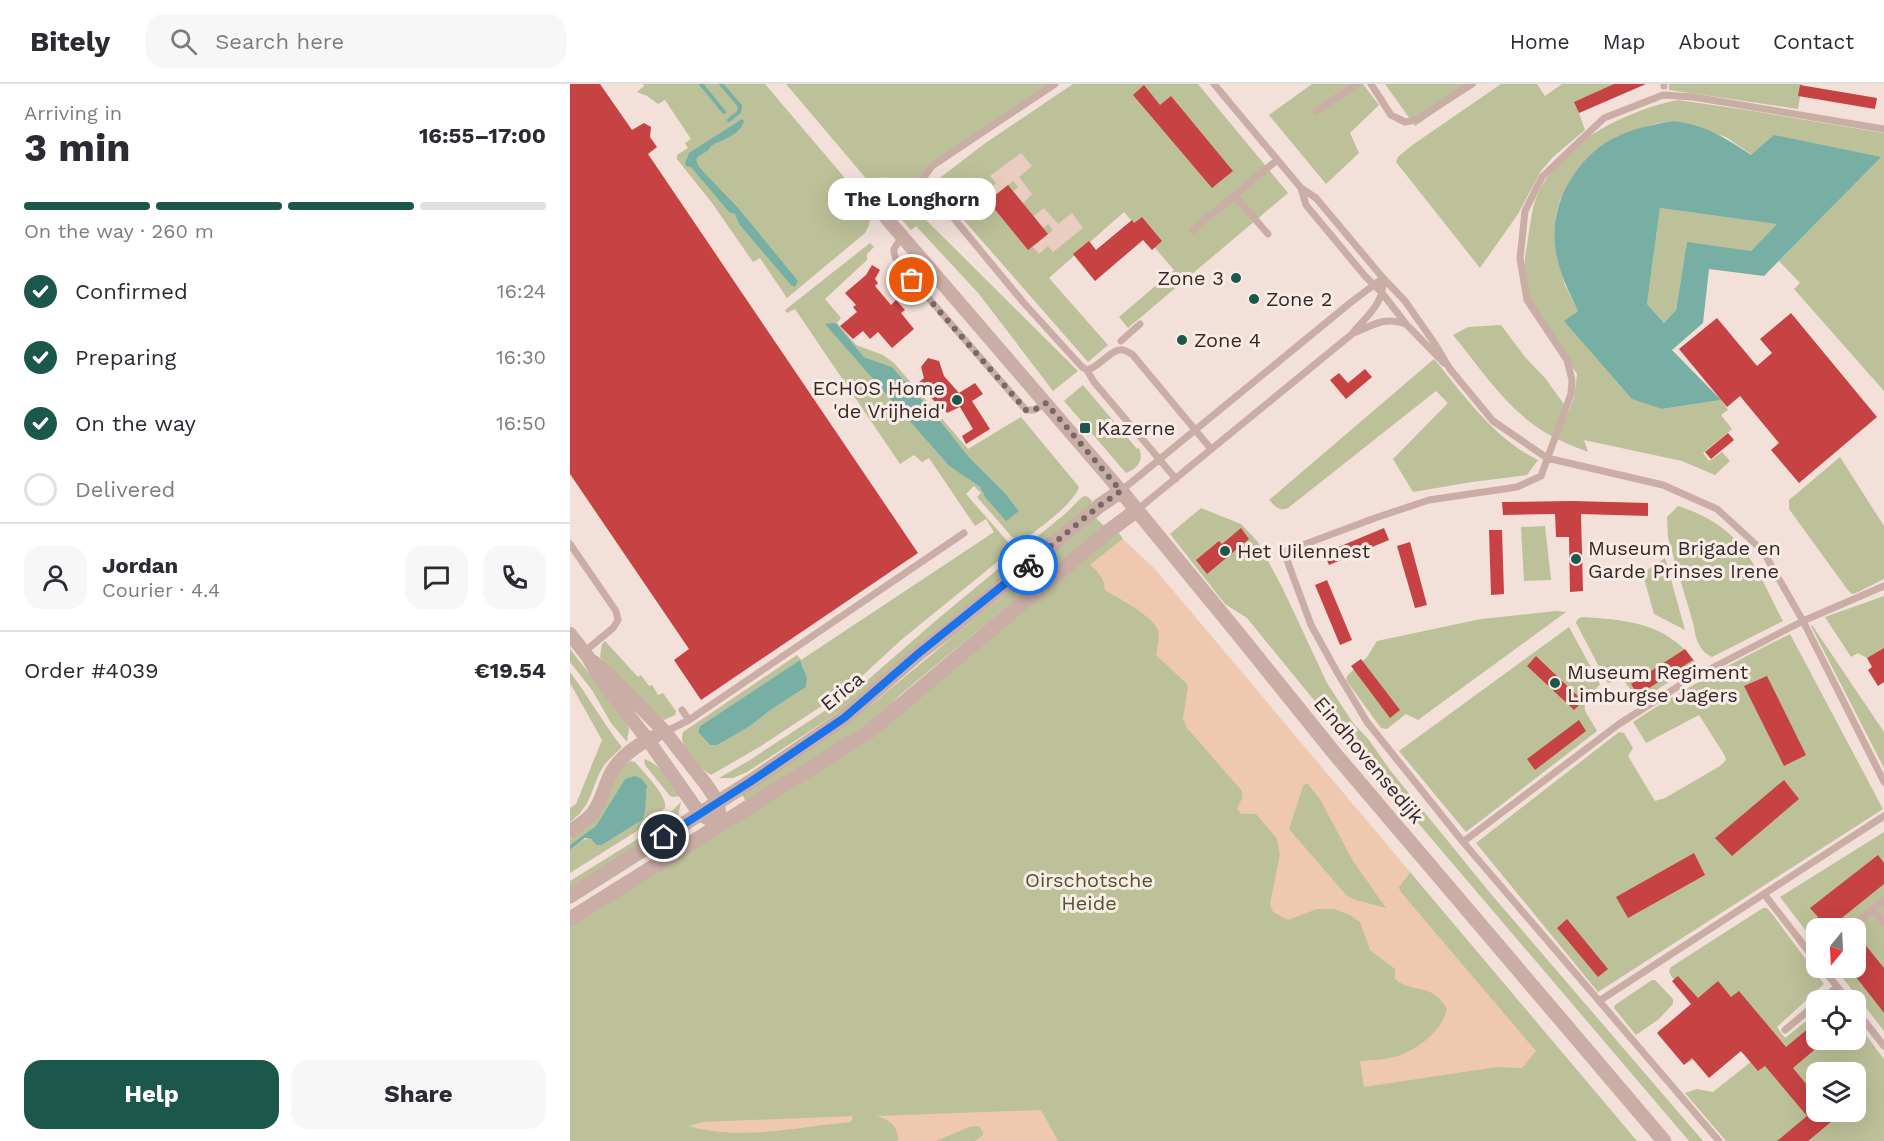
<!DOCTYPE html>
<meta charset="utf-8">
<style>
body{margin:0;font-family:"Work Sans",sans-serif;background:#f7f7f7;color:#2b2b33;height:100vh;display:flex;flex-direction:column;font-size:22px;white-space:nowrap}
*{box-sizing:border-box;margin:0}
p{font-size:20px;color:#7c7c81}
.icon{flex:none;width:33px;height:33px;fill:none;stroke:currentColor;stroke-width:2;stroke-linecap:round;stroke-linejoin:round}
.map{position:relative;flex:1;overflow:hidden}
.details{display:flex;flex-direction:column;background:#fff;width:570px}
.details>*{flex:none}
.needle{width:39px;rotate:198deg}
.controls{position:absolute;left:1236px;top:834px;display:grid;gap:12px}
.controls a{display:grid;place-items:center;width:60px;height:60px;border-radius:12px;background:#fff;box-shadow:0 6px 24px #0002;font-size:30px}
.pin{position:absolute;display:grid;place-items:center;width:51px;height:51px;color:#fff;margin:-26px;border:3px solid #fff;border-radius:50%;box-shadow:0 2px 6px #0007}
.courier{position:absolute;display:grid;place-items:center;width:60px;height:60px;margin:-30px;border:4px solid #1a73e8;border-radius:50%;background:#fff;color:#222;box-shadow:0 2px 8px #0007}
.bubble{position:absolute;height:42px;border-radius:18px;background:#fff;box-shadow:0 6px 24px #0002;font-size:20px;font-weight:700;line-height:42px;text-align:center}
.overview em{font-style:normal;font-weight:700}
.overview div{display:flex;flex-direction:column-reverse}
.overview{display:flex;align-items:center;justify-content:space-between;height:102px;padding:0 24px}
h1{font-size:39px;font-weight:700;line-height:45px}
.bar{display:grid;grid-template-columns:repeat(4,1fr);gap:9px 6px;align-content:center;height:72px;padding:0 24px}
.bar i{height:8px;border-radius:4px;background:#e1e1e2}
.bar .selected{background:#1c574c}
.bar p{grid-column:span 4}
.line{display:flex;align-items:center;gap:15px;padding:0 24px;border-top:2px solid #e1e1e2}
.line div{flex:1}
.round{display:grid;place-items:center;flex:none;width:63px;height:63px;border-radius:18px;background:#f7f7f7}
ol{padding:0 24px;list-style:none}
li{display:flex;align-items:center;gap:18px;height:66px}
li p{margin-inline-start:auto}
li .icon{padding:6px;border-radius:50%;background:#1c574c;color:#fff;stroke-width:4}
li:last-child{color:#7c7c81}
li i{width:33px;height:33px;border:3px solid #e1e1e2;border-radius:50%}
.primary-button{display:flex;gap:12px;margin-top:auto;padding:12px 24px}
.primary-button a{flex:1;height:69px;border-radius:18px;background:#1c574c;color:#fff;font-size:24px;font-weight:700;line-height:69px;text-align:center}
.primary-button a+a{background:#f7f7f7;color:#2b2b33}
header{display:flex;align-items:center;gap:36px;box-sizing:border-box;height:84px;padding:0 30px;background:#fff;border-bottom:2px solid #e1e1e2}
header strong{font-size:28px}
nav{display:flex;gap:33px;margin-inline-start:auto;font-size:21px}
.search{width:420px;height:54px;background:#f7f7f7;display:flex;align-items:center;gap:15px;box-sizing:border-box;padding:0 21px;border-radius:18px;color:#7c7c81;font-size:22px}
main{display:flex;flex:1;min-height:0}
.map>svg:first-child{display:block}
.green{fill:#bdc199;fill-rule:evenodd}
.sand{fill:#eec9af;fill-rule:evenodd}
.plaza{fill:#eacdc0}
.water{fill:#78afa4;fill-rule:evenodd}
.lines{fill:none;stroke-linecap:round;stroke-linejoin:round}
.stream{stroke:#78afa4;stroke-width:4}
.building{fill:#c74243}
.service{stroke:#caada5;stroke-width:7}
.minor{stroke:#caada5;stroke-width:14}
.tertiary{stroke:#caada5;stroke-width:15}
.done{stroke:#776865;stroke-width:6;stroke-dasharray:0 10.8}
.route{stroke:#1a73e8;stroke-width:8}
.poi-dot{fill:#1c574c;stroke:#f9ebe6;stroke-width:2}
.labels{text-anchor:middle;stroke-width:6;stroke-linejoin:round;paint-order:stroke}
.poi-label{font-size:20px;fill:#352827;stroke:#f9ebe6;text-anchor:start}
.street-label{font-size:20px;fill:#352827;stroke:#f9ebe6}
.park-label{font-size:20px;fill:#4f542a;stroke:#f9ebe6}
</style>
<header>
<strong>Bitely</strong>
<div class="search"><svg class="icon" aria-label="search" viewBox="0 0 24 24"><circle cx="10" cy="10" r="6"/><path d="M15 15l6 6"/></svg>Search here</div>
<nav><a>Home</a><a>Map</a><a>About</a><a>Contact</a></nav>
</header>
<main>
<section class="details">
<div class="overview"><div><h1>3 min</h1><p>Arriving in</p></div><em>16:55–17:00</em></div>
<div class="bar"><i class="selected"></i><i class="selected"></i><i class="selected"></i><i></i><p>On the way · 260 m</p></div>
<ol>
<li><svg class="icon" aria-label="check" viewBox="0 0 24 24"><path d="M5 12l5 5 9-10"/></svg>Confirmed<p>16:24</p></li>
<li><svg class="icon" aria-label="check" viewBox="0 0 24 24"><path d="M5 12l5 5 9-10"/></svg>Preparing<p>16:30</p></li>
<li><svg class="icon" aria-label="check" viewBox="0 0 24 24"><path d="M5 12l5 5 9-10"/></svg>On the way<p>16:50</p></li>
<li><i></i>Delivered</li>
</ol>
<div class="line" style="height:108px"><a class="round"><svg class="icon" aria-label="person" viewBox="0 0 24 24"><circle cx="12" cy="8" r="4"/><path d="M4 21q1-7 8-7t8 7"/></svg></a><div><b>Jordan</b><p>Courier · 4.4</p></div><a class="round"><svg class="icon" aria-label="chat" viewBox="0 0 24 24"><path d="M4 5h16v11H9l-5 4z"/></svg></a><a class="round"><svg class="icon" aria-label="phone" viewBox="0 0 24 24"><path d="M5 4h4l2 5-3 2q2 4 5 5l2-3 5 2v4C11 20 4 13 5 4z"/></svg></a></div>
<div class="line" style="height:78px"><div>Order #4039</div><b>€19.54</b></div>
<div class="primary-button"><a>Help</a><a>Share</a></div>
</section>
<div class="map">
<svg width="1314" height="1057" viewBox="0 0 1314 1057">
<rect width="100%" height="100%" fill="#f2e0d9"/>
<path class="green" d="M73 0H195L302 126 299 141 295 149 217 214 190 174 183 178 142 119 107 75V71L118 64 115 59 121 55 95 16 88 20 77 12 67 8 74 2Z
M216 0H485L362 82 343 103C329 97 314 88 299 98Z
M503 0H628L718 109 558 244 549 233 604 186 554 128 479 194 538 261 518 278 371 110C368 104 367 99 371 93L414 60Z
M742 0H793L809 21 780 49 789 69 756 100 699 31Z
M815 0H906L845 42Z
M931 0H967L975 12 992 0H1055L1006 21 1015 46 983 73 971 87 948 130 910 184 826 78 828 73 841 62Z
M1099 0H1232L1228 25 1099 6Z
M1108 16 1177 26 1314 49V307L1224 205 1230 199 1209 177 1310 73 1182 71 1156 53 1103 37 1085 40 1048 52 1032 62 990 116 986 130 984 146 985 163 995 201 1008 227 994 237 1092 325 1151 316 1158 326 1151 331 1162 345 1133 369 1139 377 1152 368 1160 377 1145 391 1112 377 1014 356 1018 368C997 360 978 352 960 338 930 315 907 280 883 251L898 243 931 241 955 273 975 294 999 327 1004 314 1007 290C986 260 959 228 954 190 953 179 957 165 958 154 961 137 962 120 970 105 995 57 1057 26 1108 16Z
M336 113 345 123 348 122 357 133 355 135 508 287 483 307 409 210 346 142 341 146 332 136 336 132 326 120Z
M1090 124 1207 140 1181 167 1117 159 1106 226 1094 239 1077 220Z
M300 159 304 163 297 170V176L255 215 271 234 267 239 286 261 313 271 324 279 398 365 451 333 509 403C501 423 471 442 454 456L443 454 407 413 411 409 404 402 396 410 438 458 437 470 331 556 291 593 267 612 191 662 141 691C130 684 107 662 113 648L227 571 231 576 424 448 416 435 405 442 359 374 352 378 344 371 330 380 225 225 217 229 215 226ZM256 240H267L294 273 322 283 363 328 399 373 435 409 449 427 415 413 410 403 379 382ZM230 576 237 594 236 603 202 625 180 642 140 661 128 648 130 642Z
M864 275C895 312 923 354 968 376L957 391 902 398 843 408 823 375 878 319 866 307 718 424C709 428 705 422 699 416Z
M513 301 567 365 569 364C574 376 568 385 556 389L494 317Z
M1270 373 1314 442V495L1286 509 1282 510 1277 505 1219 425V416Z
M515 412 518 413 522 417 520 420 324 585 271 627 177 688 163 694H149L180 676 285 607 370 533 496 429 511 414Z
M1108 422C1174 443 1184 481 1213 537L1142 573C1130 568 1125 555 1124 542L1098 454 1097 433Z
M631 424 671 440 688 458 713 505 757 599 783 639 799 656 820 686 921 810 1133 1057H1119L757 632 677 534 655 520 600 450Z
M526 434 534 442 330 611 292 648 176 718 171 708 302 620Z
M975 442 981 496 954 497 951 443Z
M549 449 553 455 520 481 551 458 834 796 840 788 1067 1057H0V838L250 683 546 450Z
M1095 474 1115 546 1084 530 1073 491 1074 488Z
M1314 512V565L1299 575 1288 569 1281 573 1255 533Z
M986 527 996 528 848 636 836 630 817 645 811 644 776 596 777 592 797 573 807 557 911 535Z
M1011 533C1049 535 1088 538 1115 566 1120 571 1125 575 1126 581L1069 617 1052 594 1040 599 1037 598 1006 539 1007 536Z
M1242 541 1314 648V684L1241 542Z
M999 543 1030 600C1008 626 1012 620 1027 647L896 748 829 667Z
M1220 550 1313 725 1028 908 906 759 1049 648 1054 649 1063 664 1058 672 1085 717 1095 714 1150 682 1156 676 1155 672 1129 631 1076 659 1063 638C1113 605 1166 577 1220 550Z
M35 557 68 593 71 591 79 602 82 601 88 611 93 609 106 627 105 631 94 636 81 631 30 573 32 560Z
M0 565 55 635 59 645 57 658 41 639 22 606 0 578Z
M0 588C19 613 33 639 52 663 47 668 40 674 35 680 20 702 24 721 0 738V724L6 720 32 656 0 599Z
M74 675C91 680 100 698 110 712L103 713 100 712 75 681Z
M61 677 65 678C73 688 98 712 95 724L78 740 0 789V766C15 756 14 750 32 761L72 736C76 726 73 715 77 705L55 695 26 743 0 761V755L20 741 44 694 54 681Z
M111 718 107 737 0 808V797L82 746Z
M1314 748V947L1265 884H1286V844H1246V860L1210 813Z
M1193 824H1197L1203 831 1254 900 1207 943 1215 954 1246 929V956H1286V938L1314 975V1057H1156L1115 1009 1127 1005 1143 1008 1182 977 1170 967 1128 974 1115 980 1088 947 1125 920 1101 892 1099 887 1101 883ZM1246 988H1286V1028H1246Z
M1082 896H1085L1103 915V920L1089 935 1066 951 1044 924 1045 921Z"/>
<path class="sand" d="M553 455 585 485 840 788 829 803 830 807 966 967 952 984 927 983 794 1003 790 977C802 976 816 976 828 972 848 965 873 946 877 925 861 897 844 911 825 895V885L800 866 790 838 780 831 764 825H747L718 836 703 828 700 820 710 770 707 755 686 730H671L667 725 672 714V707L617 644 613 635 618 601 586 571C587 563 590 555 588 547 585 533 548 514 535 506 535 496 528 487 520 481ZM737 699 750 715 783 777 816 824 786 816 777 812 719 745 733 702Z
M471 1026 488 1057H405L413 1051V1048L409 1042 399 1043 366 1057H328C329 1042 319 1036 307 1032Z
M283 1032 281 1038C226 1043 172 1057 118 1042L133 1038Z"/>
<path class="plaza" d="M451 69 462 82 449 93 462 110 453 119 443 107 448 103 443 97 422 114 416 107 426 99 420 92Z
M474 124 488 140 502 129 513 144 483 168 478 162 469 170 463 163 483 146 478 140 473 144 464 132Z"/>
<path class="water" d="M172 35 174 37C170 50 156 55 144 60 138 64 143 62 137 67 132 71 129 70 126 76L129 83 169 125 228 197 225 203 221 201 169 140 165 130 159 128 121 83 116 82 115 79 119 69Z
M1103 37C1133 40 1156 54 1181 71L1204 51 1311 73 1194 192 1139 185 1133 239 1102 266 1151 316 1092 325 1062 315 994 237 1008 227C998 206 988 186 985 162 979 118 1009 69 1050 51 1067 44 1085 40 1103 37ZM1090 124 1206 140V141L1181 167 1117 158 1106 226 1094 239 1077 220Z
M263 239 267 240 294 273 322 283 363 328 399 373 435 409 449 427 436 437 415 413 410 403 379 382 255 240Z
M230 576 237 594 236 603 202 625 180 642 147 661H140L128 648 130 642Z
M65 692 72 695 77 702C75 713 77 727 72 736L32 761H27L21 755 15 754 0 766V761L26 742 55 695Z"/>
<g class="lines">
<path class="stream" d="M131 0 154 28
M151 0 170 22 169 28 159 36"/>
</g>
<path class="building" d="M0 0H30L62 46 74 39 81 43 80 53 87 63 78 70 348 469 131 616 104 576 119 565 0 390Z
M1044 0H1076L1009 29 1004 18Z
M574 1 590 21 601 12 663 87 642 104 563 11Z
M1230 1 1307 14 1305 25 1228 12Z
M438 101 478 150 458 166 418 117Z
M572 133 592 157 582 166 573 156 525 197 503 170 519 157 526 166 562 136 564 139Z
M302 181 310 186 305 195 308 199 305 202 321 221 326 216 335 226 331 229 344 245 322 264 308 248 300 255 293 247 283 255 270 242 287 228 283 223 286 221 275 209 296 191Z
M1221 229 1307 333 1229 399 1201 366 1209 359 1170 312 1157 323 1109 265 1147 234 1187 282 1202 269 1190 255Z
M358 274 369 277 374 292 389 309 405 299 413 310 402 317 420 345 396 360 392 352 403 345 390 323 377 329 369 317 366 319 348 299 354 294 351 283Z
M795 285 802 293 776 315 760 296 769 289 778 299Z
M1158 349 1164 356 1141 375 1135 368Z
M1002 417 1078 419V432L1011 430 1013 507 1000 508 999 453H986L985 430 933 431 932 418Z
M671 444 679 455 637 490 626 476 649 457 652 460Z
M814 444 819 456 759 481 754 469Z
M919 446H932L934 510 921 511Z
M840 458 857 521 845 524 827 462Z
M757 496 782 556 770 561 745 501Z
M1314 564V598L1308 602 1298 586 1302 583 1297 574Z
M1115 565 1123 576 1068 611 1061 600Z
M966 572 1013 617 1004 626 957 582Z
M791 575 830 626 820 634 781 582Z
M1197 592 1236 671 1214 682 1174 602Z
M1009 636 1016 647 965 686 957 675Z
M1214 696 1229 715 1162 772 1145 754Z
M1124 769 1135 791 1058 834 1046 813Z
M1308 771 1314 779V800L1263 841 1266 844H1253L1245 835 1248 833 1240 824Z
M997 835 1038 885 1028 893 987 844Z
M1288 844 1296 855 1293 858 1314 884V929L1279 884H1286V846Z
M1108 892 1128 914 1148 897 1161 913 1169 907 1216 963 1246 938V956H1256L1223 984 1246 1012V1028H1273L1238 1057H1207L1237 1032 1195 982 1188 987 1171 967 1139 994 1122 974 1114 981 1087 949 1121 920 1102 897Z"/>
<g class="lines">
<path class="service" d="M644 0 731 104 746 114 813 194 835 217 865 260 880 285 923 337 977 374 1093 401 1147 425 1193 467 1233 537 1314 698
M801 0 821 31 835 38 846 36 902 0
M1094 2V0
M746 27 787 0
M352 96 453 218 512 283 517 286 524 298 606 395
M731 104 736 121 795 192 812 209 836 240 874 279
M665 112 698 150
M312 129 352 96 362 82 485 0
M623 146 707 76
M333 153C323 164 321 166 328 179L456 326H464L476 319
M784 249C803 241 815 232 836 240
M551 257 570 240
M517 286C529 284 541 264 553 266 556 266 559 269 562 270L641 365
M552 406 780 219 813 194
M567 426 782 250C796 232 815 220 813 194
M0 460 46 527 48 536 43 544 14 568
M112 626 119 636
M95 648 119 636 394 449
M893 758 1049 640 1115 598 1233 537 1314 502
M1194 810 1246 877
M1303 825 1314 839
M1279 844 1314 816
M1252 884 1278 916
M1251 916 1267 903
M1029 917 1314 732
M1286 926 1314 962
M1215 946 1246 920
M1149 1057 893 758 797 638 767 588 741 541 714 468 805 434 859 416 947 403 971 392 1001 310 1002 296 997 276 957 216 950 175 955 127 972 93 1034 34 1093 11 1123 13 1314 45"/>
<path class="minor" d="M305 121 551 407
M0 550 18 573 31 596 78 656 130 730 150 741
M24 578 37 589 95 648 135 699 148 718 150 741
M0 747C8 742 16 737 22 730 31 719 34 704 40 691 48 674 69 659 86 652"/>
<path class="tertiary" d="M0 812 180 698 274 634 349 569 378 547 529 422 551 407 666 547 765 670 1094 1057
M0 835 300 647 536 449 567 426"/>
</g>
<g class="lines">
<path class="done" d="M342 196 456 326H464L476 319 551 407 529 422 458 481"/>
<path class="route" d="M94 753 180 698 274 634 349 569 458 481"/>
</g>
<g class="poi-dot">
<circle cx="666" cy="194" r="6"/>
<circle cx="684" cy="215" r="6"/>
<circle cx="612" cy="256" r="6"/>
<circle cx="387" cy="316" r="6"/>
<rect x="509" y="338" width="12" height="12" rx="3"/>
<circle cx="655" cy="467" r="6"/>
<circle cx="1006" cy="475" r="6"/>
<circle cx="985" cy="599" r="6"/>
</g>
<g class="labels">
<g class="poi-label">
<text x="654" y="201" text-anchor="end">Zone 3</text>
<text x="696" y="222">Zone 2</text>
<text x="624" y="263">Zone 4</text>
<text x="375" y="311" text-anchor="end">ECHOS Home<tspan x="375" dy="23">'de Vrijheid'</tspan></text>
<text x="527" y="351">Kazerne</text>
<text x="1018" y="471">Museum Brigade en<tspan x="1018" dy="23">Garde Prinses Irene</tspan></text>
<text x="667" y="474">Het Uilennest</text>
<text x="997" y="595">Museum Regiment<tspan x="997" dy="23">Limburgse Jagers</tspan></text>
</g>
<g class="street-label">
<text transform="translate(272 607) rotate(-39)" y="7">Erica</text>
<text transform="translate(799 676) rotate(50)" y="7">Eindhovensedijk</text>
</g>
<g class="park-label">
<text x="519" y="803">Oirschotsche<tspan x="519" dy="23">Heide</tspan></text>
</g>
</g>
</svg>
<div class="controls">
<a><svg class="needle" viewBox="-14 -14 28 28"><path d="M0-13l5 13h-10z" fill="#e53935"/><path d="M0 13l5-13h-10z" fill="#7c7c81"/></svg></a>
<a><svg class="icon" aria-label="locate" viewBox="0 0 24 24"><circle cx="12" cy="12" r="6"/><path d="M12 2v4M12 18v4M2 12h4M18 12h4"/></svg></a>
<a><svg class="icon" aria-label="layers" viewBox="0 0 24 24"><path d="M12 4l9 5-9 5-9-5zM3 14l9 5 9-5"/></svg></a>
</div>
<div class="pin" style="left:342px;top:196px;background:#ea580c"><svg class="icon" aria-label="bag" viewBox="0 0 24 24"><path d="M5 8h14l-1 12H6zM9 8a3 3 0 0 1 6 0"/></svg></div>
<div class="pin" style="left:94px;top:753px;background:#1f2937"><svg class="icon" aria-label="home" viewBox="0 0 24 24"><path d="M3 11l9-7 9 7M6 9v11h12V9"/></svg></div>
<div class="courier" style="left:458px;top:481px"><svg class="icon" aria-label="bike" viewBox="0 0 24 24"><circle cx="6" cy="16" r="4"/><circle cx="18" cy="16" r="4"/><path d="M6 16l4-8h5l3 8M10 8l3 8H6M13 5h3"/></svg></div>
<div class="bubble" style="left:258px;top:94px;width:168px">The Longhorn</div>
</div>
</main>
